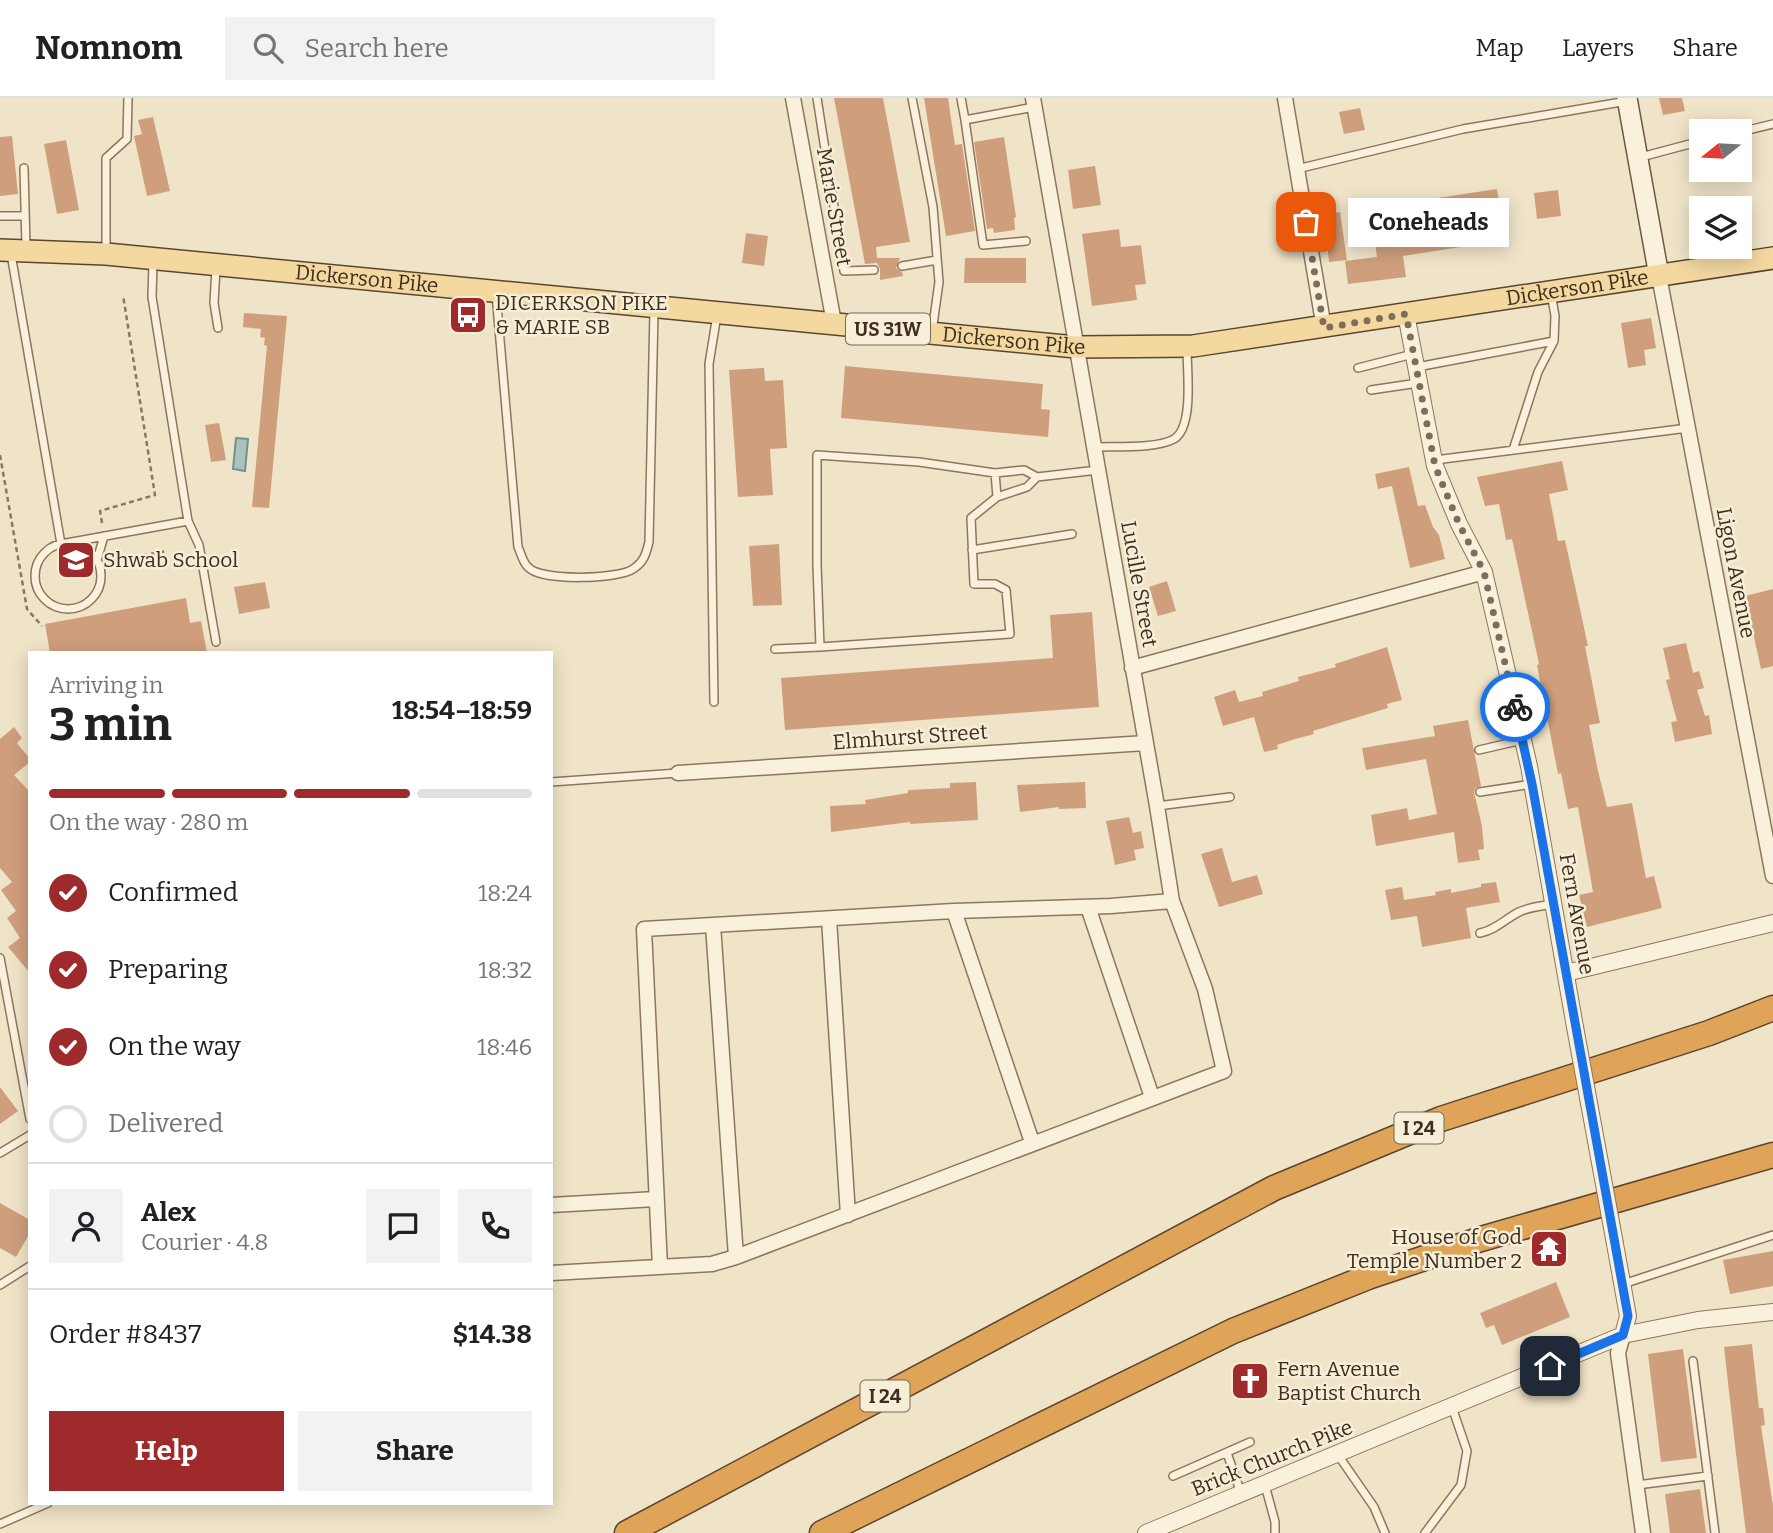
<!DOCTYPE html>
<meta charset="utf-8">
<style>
body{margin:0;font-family:Bitter,serif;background:#f2f2f2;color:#202124;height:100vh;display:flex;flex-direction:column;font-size:26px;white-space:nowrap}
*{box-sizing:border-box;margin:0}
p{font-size:23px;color:#757577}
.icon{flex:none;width:38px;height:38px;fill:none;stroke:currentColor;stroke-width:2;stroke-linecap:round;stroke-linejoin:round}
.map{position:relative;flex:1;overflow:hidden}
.panel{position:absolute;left:28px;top:553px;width:525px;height:854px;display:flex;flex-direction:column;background:#fff;border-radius:0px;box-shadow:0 4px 18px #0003}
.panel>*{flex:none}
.needle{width:46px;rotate:252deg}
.fabs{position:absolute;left:1689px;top:21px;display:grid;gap:14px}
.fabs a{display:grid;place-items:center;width:63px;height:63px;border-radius:0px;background:#fff;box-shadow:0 4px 18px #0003;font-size:35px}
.pin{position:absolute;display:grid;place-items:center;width:60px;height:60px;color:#fff;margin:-30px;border-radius:14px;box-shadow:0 4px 10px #0006}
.courier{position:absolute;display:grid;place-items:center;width:70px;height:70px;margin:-35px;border:5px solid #1a73e8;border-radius:50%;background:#fff;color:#222;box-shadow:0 2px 9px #0007}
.bubble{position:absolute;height:49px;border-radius:0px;background:#fff;box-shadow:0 4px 18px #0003;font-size:23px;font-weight:700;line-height:49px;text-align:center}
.summary em{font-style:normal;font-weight:700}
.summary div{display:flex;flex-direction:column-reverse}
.summary{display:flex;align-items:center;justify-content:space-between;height:119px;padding:0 21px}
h1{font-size:46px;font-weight:700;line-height:52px}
.bar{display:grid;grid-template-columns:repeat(4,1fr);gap:10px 7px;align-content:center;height:84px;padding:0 21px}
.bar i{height:9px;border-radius:5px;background:#e0e0e0}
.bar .selected{background:#9e2a2b}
.bar p{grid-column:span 4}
.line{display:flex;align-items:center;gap:18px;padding:0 21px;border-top:2px solid #e0e0e0}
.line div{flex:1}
.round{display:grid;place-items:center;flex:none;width:74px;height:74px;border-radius:0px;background:#f2f2f2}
ol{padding:0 21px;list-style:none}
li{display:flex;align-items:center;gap:21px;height:77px}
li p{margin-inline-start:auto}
li .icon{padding:7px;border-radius:50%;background:#9e2a2b;color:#fff;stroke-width:4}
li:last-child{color:#757577}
li i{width:38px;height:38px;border:4px solid #e0e0e0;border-radius:50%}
.button{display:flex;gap:14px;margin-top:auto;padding:14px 21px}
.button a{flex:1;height:80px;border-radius:0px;background:#9e2a2b;color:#fff;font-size:28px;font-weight:700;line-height:80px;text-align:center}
.button a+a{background:#f2f2f2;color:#202124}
header{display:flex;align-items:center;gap:42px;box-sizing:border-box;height:98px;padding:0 35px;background:#fff;border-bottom:2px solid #e0e0e0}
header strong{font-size:33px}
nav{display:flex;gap:38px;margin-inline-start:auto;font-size:24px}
.search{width:490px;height:63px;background:#f2f2f2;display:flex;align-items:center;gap:18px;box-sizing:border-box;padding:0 24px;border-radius:0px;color:#757577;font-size:26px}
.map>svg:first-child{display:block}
.water{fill:#a9c4bc;stroke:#6f938a;stroke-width:2}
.building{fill:#cf9f7d}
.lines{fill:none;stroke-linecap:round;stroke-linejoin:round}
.service-casing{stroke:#8d765c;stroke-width:10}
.minor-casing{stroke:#8d765c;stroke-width:17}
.tertiary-casing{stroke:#8d765c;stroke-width:18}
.secondary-casing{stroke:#6f573f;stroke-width:22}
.primary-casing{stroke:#5b4430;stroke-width:24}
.motorway-casing{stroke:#5b4430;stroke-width:27}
.path{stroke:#8d765c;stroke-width:2.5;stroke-dasharray:5 3.5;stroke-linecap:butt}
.service{stroke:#faf1dc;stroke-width:7}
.minor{stroke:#faf1dc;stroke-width:14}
.tertiary{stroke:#faf1dc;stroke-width:16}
.secondary{stroke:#faf1dc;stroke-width:19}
.primary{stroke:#f3d9a0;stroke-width:21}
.motorway{stroke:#e0a458;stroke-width:24}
.tertiary-bridge-casing{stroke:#8d765c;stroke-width:18;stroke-linecap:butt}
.tertiary-bridge{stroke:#faf1dc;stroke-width:16}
.done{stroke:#7c6e5b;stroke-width:7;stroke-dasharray:0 12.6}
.route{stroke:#1a73e8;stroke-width:9}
.labels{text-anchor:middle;stroke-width:5;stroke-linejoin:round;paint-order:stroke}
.shield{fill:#f7eed8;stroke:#756857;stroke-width:2}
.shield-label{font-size:19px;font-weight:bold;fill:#3d2e20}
.street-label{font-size:21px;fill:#3d2e20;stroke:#f7eed8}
.poi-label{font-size:21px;fill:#3d2e20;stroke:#f7eed8;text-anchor:start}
</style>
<header>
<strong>Nomnom</strong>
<div class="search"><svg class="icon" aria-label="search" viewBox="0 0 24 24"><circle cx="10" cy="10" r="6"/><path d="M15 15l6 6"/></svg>Search here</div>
<nav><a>Map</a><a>Layers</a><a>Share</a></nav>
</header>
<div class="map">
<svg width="1773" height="1435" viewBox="0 0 1773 1435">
<rect width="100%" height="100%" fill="#f0e4c8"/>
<path class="water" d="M236 340 248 341 245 373 233 371Z"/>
<path class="building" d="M834 0H883L910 144 876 149 877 160H900L896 170 902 174 903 178 880 182V171L877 165 865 166Z
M924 0H948L955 47 962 46 975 133 946 138Z
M1659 0H1682L1685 13 1663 17Z
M1360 10 1365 32 1344 36 1339 14Z
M153 19 170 93 147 98 134 38 142 36 138 22Z
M12 38 18 96 0 98V39Z
M1004 39 1016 119 1014 120 1015 132 994 135 993 130 987 131 974 44Z
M66 42 79 112 57 116 44 46Z
M1095 68 1101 107 1073 111 1068 72Z
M1497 91 1505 142 1403 158 1406 179 1348 186 1345 163 1377 159 1373 132 1402 128 1398 106Z
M1558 92 1561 118 1537 121 1534 95Z
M1340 114 1347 162 1329 164 1324 117Z
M1119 131 1121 149 1141 147 1146 186 1135 187 1137 202 1092 208 1082 136Z
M746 135 768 138 764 168 742 165Z
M965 160H1026V185H964Z
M244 215 287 218 269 410 252 409 267 248 264 247 265 240 260 239 261 231 243 229Z
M1651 220 1656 250 1644 252 1646 267 1628 270 1621 225Z
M845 268 1043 286 1041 311 1050 312 1048 339 841 320Z
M764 270 765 283 783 282 787 350 770 351 773 397 738 399 729 272Z
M219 325 226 362 211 364 205 327Z
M1562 363 1568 392 1549 396 1558 443 1565 442 1588 548H1585L1600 625 1589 627 1598 673 1607 709 1632 705 1646 780 1654 778 1662 810 1587 829 1579 797 1593 794 1578 709 1568 711 1561 675 1558 676 1537 567 1539 566 1512 441 1506 442 1499 406 1485 408 1477 379Z
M1409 369 1418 408 1425 407 1433 429 1439 437 1445 461 1410 470 1392 388 1378 391 1375 376Z
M779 446 782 507 753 508 749 448Z
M1167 483 1176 513 1158 518 1149 489Z
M265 484 270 510 239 516 234 489Z
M1773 491V568L1761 571 1745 498Z
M186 500 190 525 201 523 207 555H50L45 526Z
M1092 514 1099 609 785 632 781 580 1053 560 1050 517Z
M1686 545 1693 575 1699 573 1704 590 1697 592 1705 618 1709 617 1712 636 1675 644 1671 624 1677 623 1666 582 1670 581 1663 550Z
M1387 549 1402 602 1387 606 1388 610 1313 633 1314 636 1292 642 1277 647 1278 651 1264 654 1254 619 1223 628 1214 599 1235 592 1239 604 1263 598 1262 594 1299 583 1298 579 1336 569 1335 566Z
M1468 622 1481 688 1476 690 1474 694 1482 728 1484 751 1478 752 1480 762 1458 765 1454 734 1376 748 1371 717 1407 710 1409 722 1437 716 1426 661 1366 672 1362 650 1435 638 1433 628Z
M14 629 22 640 17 645 30 661V664L14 677 30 694V875L8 849 20 840 7 820 16 813 1 792 12 784 0 770V641Z
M976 684 978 722 910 726V724L831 734 830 708 866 706 865 702 908 695V692L950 690V685Z
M1085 684 1086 710 1059 711V709L1020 714 1017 687Z
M1129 719 1133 735 1141 733 1144 750 1134 752 1136 762 1115 767 1106 723Z
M1222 750 1232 784 1257 777 1263 796 1219 809 1201 756Z
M1496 784 1500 804 1466 810 1471 840 1422 849 1417 818 1391 822 1385 792 1402 789 1404 802 1436 797 1435 794 1451 791V795L1481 789V786Z
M0 989 18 1013 0 1026Z
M0 1105 30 1122V1135L16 1159 0 1150Z
M1773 1153V1188L1730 1196 1723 1162Z
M1556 1184 1570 1219 1502 1247 1494 1227 1486 1230 1480 1215Z
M1752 1246 1759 1310H1763L1765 1327 1761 1328 1773 1408V1435H1746L1736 1356 1724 1249Z
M1683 1251 1697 1360 1661 1364 1648 1256Z
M1700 1391 1706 1435H1670L1665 1396Z"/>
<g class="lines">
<defs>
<path id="service" d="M817 0 844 173 874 172
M912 0 933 109 939 184 932 234
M961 0 965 22 1034 9
M965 22 983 147 1026 143
M1740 34 1773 26
M1641 59 1701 43
M24 70 26 149
M1297 71 1463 31 1627 3
M0 118H24
M106 152V60L127 41 128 0
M11 156 61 446 188 423 152 199 153 164
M902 168 937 162
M216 170 214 205 218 230
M496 196 518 449C521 455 523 465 528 469 541 484 619 481 633 471 644 464 646 456 649 444L654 213
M1417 269 1554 243
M1358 270 1413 256
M1371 292 1418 285
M1094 349C1115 348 1156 351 1174 341 1194 329 1187 272 1187 252
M1513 352 1538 274 1554 243 1555 218 1551 195
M1435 362 1688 330
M995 375 997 399 971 420 974 486H995L1006 492 1010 536 820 549 817 467V357L919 364 995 375 1024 372 1037 379
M997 399 1027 389 1037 379 1098 372
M188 423 199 447 216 544
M35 478a33 33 0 1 1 66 0a33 33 0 1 1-66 0Z
M972 452 1072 436
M97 462 104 438
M775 551 820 549
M714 604 709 266 717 217
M1479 652 1522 642
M551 684 678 675
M1480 694 1532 686
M1157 708 1230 699
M1480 835C1496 832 1505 821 1519 814 1529 809 1542 808 1553 806
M0 860 30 1021
M0 1055 30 1037
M1623 1186 1773 1137
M0 1187 30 1168
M1693 1263 1715 1435
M1227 1355 1241 1395
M1338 1357 1374 1409 1385 1435
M1173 1378 1250 1344
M1265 1387 1275 1424V1435
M1637 1387 1708 1378
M0 1426 48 1405
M1425 1435 1461 1387 1467 1353 1452 1309"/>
<path id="minor" d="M793 0 834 225
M1285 0 1324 230
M1659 178 1773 778
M1132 570 1484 474
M678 675 1146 645
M1088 809 1152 999
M954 813 1032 1044
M829 821 848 1117
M713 827 736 1159
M551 1107 656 1101
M660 1169 644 831 954 813 1111 808 1172 803
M551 1175 712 1166 736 1159 1224 973 1205 891 1172 803 1157 708 1033 0
M1623 1237 1618 1255 1643 1435"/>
<path id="tertiary" d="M1406 216 1435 368 1459 426 1484 474 1529 668 1575 929
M1566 875 1773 825
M1615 1146 1628 1218 1623 1237
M1146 1435 1623 1237 1698 1222 1773 1214"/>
<path id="secondary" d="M1627 0 1659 178"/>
<g id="primary">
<path id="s1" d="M0 152 106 156 1076 249 1193 248 1773 160"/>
</g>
<path id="motorway" d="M627 1435 1274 1090 1441 1021 1709 935 1773 910
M822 1435 1233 1233 1368 1179 1481 1141 1773 1057"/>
</defs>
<use href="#service" class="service-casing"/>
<use href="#minor" class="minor-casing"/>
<use href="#tertiary" class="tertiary-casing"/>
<use href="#secondary" class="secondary-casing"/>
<use href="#primary" class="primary-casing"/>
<use href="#motorway" class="motorway-casing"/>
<path class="path" d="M0 357 27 511 42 528
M102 425 100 413 155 397 123 197
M109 463 167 453"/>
<use href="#service" class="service"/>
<use href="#minor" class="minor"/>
<use href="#tertiary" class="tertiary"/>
<use href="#secondary" class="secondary"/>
<use href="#primary" class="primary"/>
<use href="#motorway" class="motorway"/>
<defs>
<path id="tertiary-bridge" d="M1575 929 1615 1146"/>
</defs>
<use href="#tertiary-bridge" class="tertiary-bridge-casing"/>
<use href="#tertiary-bridge" class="tertiary-bridge"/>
</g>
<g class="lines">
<path class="done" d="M1306 124 1324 230 1406 216 1435 368 1459 426 1484 474 1515 609"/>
<path class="route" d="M1515 609 1532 686 1628 1218 1623 1237 1550 1268"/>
</g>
<defs>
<symbol id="bus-square" viewBox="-11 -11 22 22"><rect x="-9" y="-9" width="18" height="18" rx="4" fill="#9e2a2b" stroke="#f7eed8"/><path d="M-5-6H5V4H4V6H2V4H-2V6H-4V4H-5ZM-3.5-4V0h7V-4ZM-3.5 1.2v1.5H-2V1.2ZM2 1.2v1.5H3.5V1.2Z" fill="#fff"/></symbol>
<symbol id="school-square" viewBox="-11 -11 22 22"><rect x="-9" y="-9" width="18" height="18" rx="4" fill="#9e2a2b" stroke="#f7eed8"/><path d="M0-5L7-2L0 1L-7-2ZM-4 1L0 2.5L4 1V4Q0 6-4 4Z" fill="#fff"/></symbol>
<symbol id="temple-square" viewBox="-11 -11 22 22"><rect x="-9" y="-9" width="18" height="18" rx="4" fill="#9e2a2b" stroke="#f7eed8"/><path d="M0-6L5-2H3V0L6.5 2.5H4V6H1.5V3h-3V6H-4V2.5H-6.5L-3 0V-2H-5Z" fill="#fff"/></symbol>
<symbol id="church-square" viewBox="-11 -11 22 22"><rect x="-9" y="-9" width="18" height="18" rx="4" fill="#9e2a2b" stroke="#f7eed8"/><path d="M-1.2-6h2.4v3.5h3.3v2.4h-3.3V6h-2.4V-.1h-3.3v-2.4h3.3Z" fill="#fff"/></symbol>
</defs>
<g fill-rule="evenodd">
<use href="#bus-square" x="446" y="195" width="44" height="44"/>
<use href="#school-square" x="54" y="440" width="44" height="44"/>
<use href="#temple-square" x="1527" y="1129" width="44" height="44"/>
<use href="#church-square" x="1228" y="1261" width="44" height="44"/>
</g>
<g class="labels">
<g class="shield">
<rect x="846" y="215.5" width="84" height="31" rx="5"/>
<rect x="1394.5" y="1014.5" width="49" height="31" rx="5"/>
<rect x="860.5" y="1282.5" width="49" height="31" rx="5"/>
</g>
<g class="shield-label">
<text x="888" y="238">US 31W</text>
<text x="1419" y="1037">I 24</text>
<text x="885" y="1305">I 24</text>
</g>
<g class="street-label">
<text transform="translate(834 109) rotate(80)" y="7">Marie Street</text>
<text dy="7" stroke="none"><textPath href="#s1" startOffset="368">Dickerson Pike</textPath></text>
<text dy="7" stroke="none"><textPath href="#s1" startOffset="1586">Dickerson Pike</textPath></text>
<text dy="7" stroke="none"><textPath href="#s1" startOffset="1018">Dickerson Pike</textPath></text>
<text transform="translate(1736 475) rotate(79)" y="7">Ligon Avenue</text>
<text transform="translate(1139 486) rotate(80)" y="7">Lucille Street</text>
<text transform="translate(910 639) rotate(-4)" y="7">Elmhurst Street</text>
<text transform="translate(1577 816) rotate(80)" y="7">Fern Avenue</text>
<text transform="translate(1272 1360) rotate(-22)" y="7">Brick Church Pike</text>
</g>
<g class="poi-label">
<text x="495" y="212">DICERKSON PIKE<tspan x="495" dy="24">&amp; MARIE SB</tspan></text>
<text x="103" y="469">Shwab School</text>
<text x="1522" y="1146" text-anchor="end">House of God<tspan x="1522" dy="24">Temple Number 2</tspan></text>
<text x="1277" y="1278">Fern Avenue<tspan x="1277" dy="24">Baptist Church</tspan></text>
</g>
</g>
</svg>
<div class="fabs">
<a><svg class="needle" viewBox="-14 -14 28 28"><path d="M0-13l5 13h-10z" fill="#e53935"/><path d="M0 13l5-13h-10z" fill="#757577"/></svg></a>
<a><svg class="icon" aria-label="layers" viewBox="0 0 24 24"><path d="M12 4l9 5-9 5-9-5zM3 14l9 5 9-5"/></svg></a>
</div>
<div class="pin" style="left:1306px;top:124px;background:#ea580c"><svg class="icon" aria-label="bag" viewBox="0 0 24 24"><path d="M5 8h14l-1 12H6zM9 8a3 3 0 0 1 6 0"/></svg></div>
<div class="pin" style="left:1550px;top:1268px;background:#1f2937"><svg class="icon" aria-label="home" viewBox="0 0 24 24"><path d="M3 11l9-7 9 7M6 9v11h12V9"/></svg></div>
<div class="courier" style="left:1515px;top:609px"><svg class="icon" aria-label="bike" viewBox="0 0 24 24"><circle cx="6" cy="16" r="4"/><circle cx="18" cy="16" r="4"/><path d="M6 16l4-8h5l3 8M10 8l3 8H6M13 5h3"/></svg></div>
<div class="bubble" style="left:1348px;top:100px;width:161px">Coneheads</div>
<section class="panel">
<div class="summary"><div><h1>3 min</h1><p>Arriving in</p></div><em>18:54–18:59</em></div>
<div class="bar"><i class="selected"></i><i class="selected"></i><i class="selected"></i><i></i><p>On the way · 280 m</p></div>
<ol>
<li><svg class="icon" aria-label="check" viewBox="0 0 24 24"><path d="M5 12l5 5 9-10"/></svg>Confirmed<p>18:24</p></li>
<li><svg class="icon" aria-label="check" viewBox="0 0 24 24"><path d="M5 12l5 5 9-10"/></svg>Preparing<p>18:32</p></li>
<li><svg class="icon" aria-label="check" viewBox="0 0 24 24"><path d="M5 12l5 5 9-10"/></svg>On the way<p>18:46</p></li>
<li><i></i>Delivered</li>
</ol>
<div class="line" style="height:126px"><a class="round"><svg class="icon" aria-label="person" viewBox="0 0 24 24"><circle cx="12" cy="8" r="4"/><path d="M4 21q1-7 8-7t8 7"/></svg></a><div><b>Alex</b><p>Courier · 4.8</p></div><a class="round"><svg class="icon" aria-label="chat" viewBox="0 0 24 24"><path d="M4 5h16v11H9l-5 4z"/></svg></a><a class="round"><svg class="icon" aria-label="phone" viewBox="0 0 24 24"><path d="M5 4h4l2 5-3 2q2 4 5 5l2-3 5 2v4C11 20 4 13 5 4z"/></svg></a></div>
<div class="line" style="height:91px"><div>Order #8437</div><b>$14.38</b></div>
<div class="button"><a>Help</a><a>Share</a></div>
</section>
</div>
